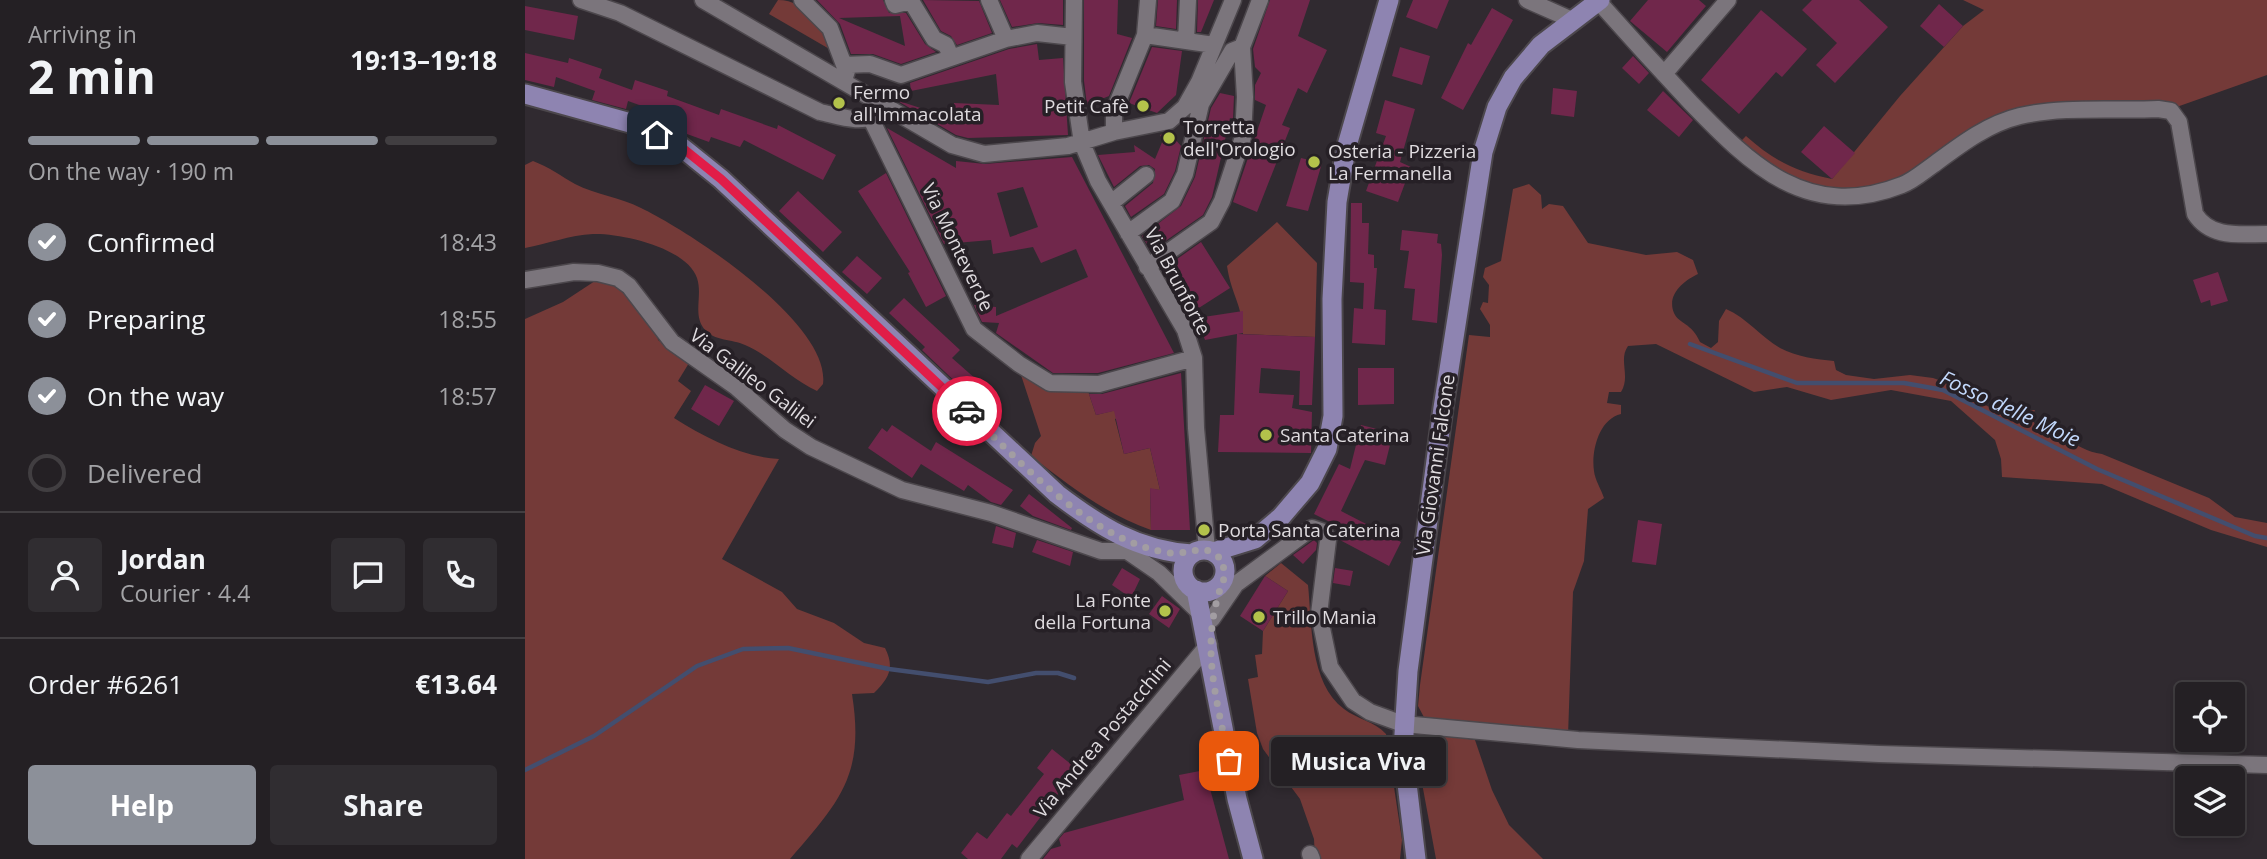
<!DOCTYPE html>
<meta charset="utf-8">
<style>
body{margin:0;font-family:"Open Sans",sans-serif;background:#302d31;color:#f1f3f6;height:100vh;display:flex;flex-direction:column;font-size:26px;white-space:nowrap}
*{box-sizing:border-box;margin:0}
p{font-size:23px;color:#a3a3a6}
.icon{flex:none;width:38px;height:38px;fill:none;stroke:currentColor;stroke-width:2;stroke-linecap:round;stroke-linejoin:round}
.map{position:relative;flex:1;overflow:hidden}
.panel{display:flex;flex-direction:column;background:#242024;width:525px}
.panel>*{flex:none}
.fabs{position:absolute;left:1650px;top:682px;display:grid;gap:14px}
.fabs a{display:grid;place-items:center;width:70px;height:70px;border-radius:7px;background:#242024;box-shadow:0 4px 10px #0003,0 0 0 2px #413e41;font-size:35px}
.pin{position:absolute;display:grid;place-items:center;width:60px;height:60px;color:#fff;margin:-30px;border-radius:14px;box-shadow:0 4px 10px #0006}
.courier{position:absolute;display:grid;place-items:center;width:70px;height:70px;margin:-35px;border:5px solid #e11d48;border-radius:50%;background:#fff;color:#222;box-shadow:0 2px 9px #0007}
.bubble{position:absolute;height:49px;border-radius:7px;background:#242024;box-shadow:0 4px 10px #0003,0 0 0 2px #413e41;font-size:23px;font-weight:700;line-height:49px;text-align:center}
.head em{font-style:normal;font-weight:700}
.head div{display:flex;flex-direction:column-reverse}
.head{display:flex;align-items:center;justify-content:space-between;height:119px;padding:0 28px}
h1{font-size:46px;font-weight:700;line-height:52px}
.bar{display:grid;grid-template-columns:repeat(4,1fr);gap:10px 7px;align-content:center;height:84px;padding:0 28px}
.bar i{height:9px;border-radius:5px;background:#413e41}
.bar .selected{background:#8c9099}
.bar p{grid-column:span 4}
.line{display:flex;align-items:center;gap:18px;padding:0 28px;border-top:2px solid #413e41}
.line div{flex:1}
.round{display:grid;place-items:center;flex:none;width:74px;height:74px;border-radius:7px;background:#302d31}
ol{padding:0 28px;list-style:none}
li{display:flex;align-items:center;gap:21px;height:77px}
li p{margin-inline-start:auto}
li .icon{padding:7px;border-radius:50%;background:#8c9099;color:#fff;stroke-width:4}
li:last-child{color:#a3a3a6}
li i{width:38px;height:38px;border:4px solid #413e41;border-radius:50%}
.primary-button{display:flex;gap:14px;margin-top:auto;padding:14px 28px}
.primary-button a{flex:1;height:80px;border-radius:7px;background:#8c9099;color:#fff;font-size:28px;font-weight:700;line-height:80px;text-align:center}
.primary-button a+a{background:#302d31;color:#f1f3f6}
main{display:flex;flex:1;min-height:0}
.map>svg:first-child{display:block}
.green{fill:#743a38}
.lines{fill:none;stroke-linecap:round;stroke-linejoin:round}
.stream{stroke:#434e6e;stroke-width:4.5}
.building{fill:#70274b;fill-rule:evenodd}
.minor-casing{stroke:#4c474c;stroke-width:19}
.major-casing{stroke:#4c474c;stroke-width:23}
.minor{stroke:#7b757c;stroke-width:16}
.major{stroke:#8e84b1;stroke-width:19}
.done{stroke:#a29da2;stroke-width:7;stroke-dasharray:0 12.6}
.route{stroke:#e11d48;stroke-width:9}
.poi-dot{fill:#b3c24b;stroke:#262026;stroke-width:2.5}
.labels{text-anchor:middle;stroke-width:7;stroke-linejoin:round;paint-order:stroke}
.poi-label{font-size:19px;fill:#dfdbdf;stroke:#262026;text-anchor:start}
.street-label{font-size:19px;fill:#dfdbdf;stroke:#262026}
.water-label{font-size:21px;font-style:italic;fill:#c2d8fc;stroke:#262026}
</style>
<main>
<section class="panel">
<div class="head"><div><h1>2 min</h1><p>Arriving in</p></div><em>19:13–19:18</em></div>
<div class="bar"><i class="selected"></i><i class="selected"></i><i class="selected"></i><i></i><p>On the way · 190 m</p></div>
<ol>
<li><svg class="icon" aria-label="check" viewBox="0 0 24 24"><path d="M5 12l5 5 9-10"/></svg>Confirmed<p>18:43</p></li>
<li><svg class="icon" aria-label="check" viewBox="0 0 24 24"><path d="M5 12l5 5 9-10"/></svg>Preparing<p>18:55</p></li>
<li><svg class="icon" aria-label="check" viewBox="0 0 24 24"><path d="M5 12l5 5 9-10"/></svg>On the way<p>18:57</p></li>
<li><i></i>Delivered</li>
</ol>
<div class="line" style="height:126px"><a class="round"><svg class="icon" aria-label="person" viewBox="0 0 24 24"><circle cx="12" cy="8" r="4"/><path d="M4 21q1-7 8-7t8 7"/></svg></a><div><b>Jordan</b><p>Courier · 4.4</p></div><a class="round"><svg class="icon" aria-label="chat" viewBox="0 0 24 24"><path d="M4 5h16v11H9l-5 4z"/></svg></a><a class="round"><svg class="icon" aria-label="phone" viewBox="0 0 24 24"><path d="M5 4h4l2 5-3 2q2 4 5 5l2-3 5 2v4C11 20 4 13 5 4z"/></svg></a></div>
<div class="line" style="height:91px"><div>Order #6261</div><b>€13.64</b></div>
<div class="primary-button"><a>Help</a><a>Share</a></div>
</section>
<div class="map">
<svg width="1742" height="859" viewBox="0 0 1742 859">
<rect width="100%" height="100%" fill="#302a30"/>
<path class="green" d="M253 0C282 0 302 30 313 54L244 14Z
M1438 0H1742V75L1646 109 1496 112 1380 182 1351 191 1289 189 1211 146 1221 136C1248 160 1271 172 1307 179L1375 96 1438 26 1459 10Z
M8 161C24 167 36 176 50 184 71 195 95 197 116 208 164 231 306 323 298 384L292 391C266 379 246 356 220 345 207 339 190 341 180 330 167 315 178 296 172 278 162 248 97 233 68 234 45 235 22 244 0 248V165Z
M1004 184 1016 195 1017 209 1024 204 1038 206 1063 243 1121 255 1152 252 1168 260 1173 274C1160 280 1141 294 1149 313 1154 324 1167 323 1175 342L1186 348 1193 342 1194 321 1201 309C1222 318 1236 337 1255 348 1272 357 1291 359 1309 361L1311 370 1321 375 1349 379 1385 375 1408 378 1440 389 1462 406 1485 414 1494 410H1510L1507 417 1510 425C1537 427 1547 450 1577 454L1684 498 1710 517 1742 523V547L1686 530 1577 484 1477 477 1476 459 1470 440 1426 401 1366 390 1306 400 1262 387 1229 392 1131 344 1103 346C1093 360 1106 376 1096 392H1084L1082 403 1096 405V414C1074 419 1066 451 1069 471 1070 480 1076 489 1079 498L1063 509 1059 561 1048 592 1043 736 901 721 893 706 895 685 944 335 965 337V325L955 309 958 302 963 303 964 285 958 277 960 268 976 261 988 189Z
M752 222 792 263 790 337 718 334C718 306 706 294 702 266Z
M73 279C103 282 115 310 132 332L133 340 164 363 153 381 166 391 149 418C181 438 217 457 254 459L197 559 257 592 272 609 309 623 339 643 360 648C370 668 364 678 349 693L327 694C340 775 315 801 265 859H0V319L38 302Z
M496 375 522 387 563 391 571 415 624 402 590 419 599 454 625 448 635 490 625 489 626 530C580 514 544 485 506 456L510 443 516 436Z
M756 563 783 585C787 623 784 683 819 709 832 719 849 721 861 734L877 840 875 859H790L789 839 775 799 738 749 732 733 723 679 733 677 730 655 737 654 738 631 763 591 740 576Z
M908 734 950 740 967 790 984 825 1018 859H911L892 756 896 739Z"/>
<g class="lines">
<path class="stream" d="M1165 344 1272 383H1379L1418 390 1572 469 1730 536 1742 538
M0 770 69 736 172 666 218 649 263 648 364 669 463 682 511 673H533L549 678"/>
</g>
<path class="building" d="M292 0H358L364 13H381L400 44 411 52 376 64 348 54H326L315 24ZM375 16 380 46 314 18Z
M398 0 454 1 467 33 432 45 426 36 416 31Z
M475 0H538V25L513 23 487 27Z
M559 0H593L592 34 607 38 584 96 562 105 559 81Z
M633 0H652L651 29 631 26Z
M673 0H689L676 32H672Z
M745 0H785L773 36 802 50 782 93 773 88 757 125 765 128 732 212 708 202 741 105 730 100V85L736 73 730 67 728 49Z
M888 0H924L912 29 881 17Z
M1123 0H1174L1181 6 1142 52 1105 21Z
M1287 0H1334L1363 27 1310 83 1291 65 1312 43 1277 10Z
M1414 4 1438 26 1419 47 1395 26Z
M0 6 53 16 49 40 0 30Z
M967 8 988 20 938 110 916 98 943 43 946 45Z
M1236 10 1282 49 1257 77 1251 72 1214 114 1176 80Z
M512 44 514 60 538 58 543 135 443 138 431 135 371 100 429 119V103L474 105 471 74 386 91 385 83 484 49Z
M627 47 657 51 651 95 632 113 604 103Z
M875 47 905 56 897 85 867 76Z
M0 53 43 63 44 58 77 69 74 78 107 90 110 80 143 91 142 96 194 115 196 109 252 129 253 125 311 155 298 180 219 140 215 147 186 137 184 142 151 130 145 128 148 117 103 101 101 109 67 100 70 91 31 77 29 87 0 80Z
M1108 56 1124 73 1114 84 1097 68Z
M1028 88 1052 91 1049 117 1026 114Z
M1138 91 1168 120 1154 137 1122 110Z
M695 93 709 96 708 119 705 118 687 197 678 215 626 251 617 236 656 206 670 177 686 108Z
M860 100 890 109 875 162 886 167 873 202 841 191 861 136 851 133Z
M1299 126 1330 153 1307 179 1276 152Z
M362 128 431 168V161L460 164 547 157 649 353 573 373H528L471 333 474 323 457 322 449 305 471 307V316L563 277 551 249 516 263 508 247 468 254 466 240 419 244ZM498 187 513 227 485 237 472 193Z
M644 132 656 146 650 171 639 194 606 217 600 206 628 183 630 169 624 165 615 166 589 187 573 155 610 152 609 145 630 159 638 140 635 135Z
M776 158 797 163 783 211 761 206Z
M361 173 421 296 401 307 383 273 385 272 333 191Z
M273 191 317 232 298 252 254 211Z
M826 203H837V223H844L843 254 849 255V268H852L849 309 861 310 860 345 827 343 829 308 838 309 839 283 825 282Z
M877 230 913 234 912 243 916 244 917 255 912 323 887 320 890 289 879 288 884 251 875 250Z
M676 242 705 288 666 313 638 269Z
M332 256 357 278 342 294 317 272Z
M1693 272 1703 301 1686 306 1685 300 1676 303 1668 280Z
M379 298 435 350 427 358 452 380 441 392 397 350 400 347 364 313Z
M718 311V333L713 334 790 337 787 405H774L775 371 736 368 734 393 769 395 767 408 787 412 786 453 693 452 695 415H709L712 334 680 340 672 318Z
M833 368H869V404L833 405Z
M656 373 665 530H626L625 488 635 490 625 448 599 454 589 411 571 415 564 394H577Z
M180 385 209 401 194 426 166 409Z
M367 425 406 451 411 442 488 490 476 505 466 502 443 485 439 491 396 464 387 478 343 448 357 428 362 432Z
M836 425 868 433 860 465 840 460 816 511 876 542 864 566 813 539 817 528 789 514 814 464 825 469Z
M504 494 547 528 546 530 508 516 495 506Z
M1113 520 1137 524 1131 565 1107 562Z
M471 526 491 533 488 548 467 543Z
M512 540 548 552 545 566 507 552Z
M789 540 792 543 791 550 778 564 768 555Z
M597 568 615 579 606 598 587 585Z
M810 568 828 571 825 586 808 583Z
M740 576 763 591 738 631 715 616Z
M637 596 655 609 644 628 624 614Z
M527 749 552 769 492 848 487 844 476 859H443L436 853 452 832 462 839 482 813 486 816 519 774 512 768Z
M680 770 704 859H518L526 849 536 846 534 839 539 833 659 800 654 775Z"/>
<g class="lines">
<defs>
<path id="minor" d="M56 0 95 13 295 112C314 116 336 125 354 114
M178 0 427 145 459 154 543 146 589 132 644 121 660 107 674 82 708 0
M277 0 305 28 319 65
M368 0 370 5 386 1 409 39 421 45 426 57
M464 0 481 39
M549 0 548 82 557 143 573 181 660 330 669 358 671 428 682 550
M1002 0 1047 20
M1073 1C1104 36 1135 70 1166 103 1226 165 1283 222 1377 185 1388 181 1398 172 1408 165 1435 145 1462 124 1495 116 1538 106 1589 111 1633 109L1646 111 1654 122 1670 214C1686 239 1715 234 1742 234
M620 35 689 45
M661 41 663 0
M1139 74 1203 0
M319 80 322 71 319 65 345 64 376 75 481 39 512 33 548 37
M346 119 449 329 494 364 525 383 574 384 669 358
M589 132V111L620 35 623 0
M586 203 621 175
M603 233 647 201 660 174 676 104 707 51 717 47
M622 267 686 222 697 201 718 137 720 97 717 47 735 0
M0 280 49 272 73 273 93 278 104 286 147 342 211 387 260 430 286 447 377 490 466 513 576 551H602
M602 551 634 573 677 615
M687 619 711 584 787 528 799 532 803 540 794 614 805 667 828 701 845 712 878 724 1053 740 1354 754 1742 765
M785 854 787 859
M504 859 684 644"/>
<path id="major" d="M0 94 109 124 155 146 196 179 532 494C574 526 613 551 667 554
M658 571a21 21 0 1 1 42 0a21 21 0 1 1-42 0Z
M688 552 730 539 756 517 785 483 802 449 808 416 807 299 812 202 821 149 864 0
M671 590 712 799 728 859
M891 859 878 750 883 671 918 408 958 152 972 107 988 78 1016 45 1075 0"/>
</defs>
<use href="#minor" class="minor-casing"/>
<use href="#major" class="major-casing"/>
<use href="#minor" class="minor"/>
<use href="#major" class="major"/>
</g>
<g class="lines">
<path class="done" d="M442 411C496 462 568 543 645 553 659 554 669 549 682 550L697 559 700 576C673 642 691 694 704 761"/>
<path class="route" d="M132 135 155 146 196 179 442 411"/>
</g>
<g class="poi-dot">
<circle cx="314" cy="103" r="7"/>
<circle cx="618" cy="106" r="7"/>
<circle cx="644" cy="138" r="7"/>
<circle cx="789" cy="162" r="7"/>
<circle cx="741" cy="435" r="7"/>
<circle cx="679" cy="530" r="7"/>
<circle cx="640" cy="611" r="7"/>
<circle cx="734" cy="617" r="7"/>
</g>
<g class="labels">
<g class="poi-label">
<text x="328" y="99">Fermo<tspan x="328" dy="22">all'Immacolata</tspan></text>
<text x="604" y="113" text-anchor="end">Petit Cafè</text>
<text x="658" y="134">Torretta<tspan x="658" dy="22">dell'Orologio</tspan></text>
<text x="803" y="158">Osteria - Pizzeria<tspan x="803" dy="22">La Fermanella</tspan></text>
<text x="755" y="442">Santa Caterina</text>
<text x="693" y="537">Porta Santa Caterina</text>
<text x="626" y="607" text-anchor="end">La Fonte<tspan x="626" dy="22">della Fortuna</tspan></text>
<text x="748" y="624">Trillo Mania</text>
</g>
<g class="street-label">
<text transform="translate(433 247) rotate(64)" y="7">Via Monteverde</text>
<text transform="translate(653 281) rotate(62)" y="7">Via Brunforte</text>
<text transform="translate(228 378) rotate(37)" y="7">Via Galileo Galilei</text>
<text transform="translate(910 465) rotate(-82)" y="7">Via Giovanni Falcone</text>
<text transform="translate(577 738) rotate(-50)" y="7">Via Andrea Postacchini</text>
</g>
<g class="water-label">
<text transform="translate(1485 409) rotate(25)" y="7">Fosso delle Moie</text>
</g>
</g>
</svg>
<div class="fabs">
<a><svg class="icon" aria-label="locate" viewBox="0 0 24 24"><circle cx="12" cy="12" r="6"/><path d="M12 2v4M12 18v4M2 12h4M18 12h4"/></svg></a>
<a><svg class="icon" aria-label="layers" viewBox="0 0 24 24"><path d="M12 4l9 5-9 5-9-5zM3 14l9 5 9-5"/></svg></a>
</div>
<div class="pin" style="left:704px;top:761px;background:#ea580c"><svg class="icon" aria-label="bag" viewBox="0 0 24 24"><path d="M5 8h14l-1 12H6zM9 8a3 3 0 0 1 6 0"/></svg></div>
<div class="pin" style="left:132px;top:135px;background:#1f2937"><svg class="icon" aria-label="home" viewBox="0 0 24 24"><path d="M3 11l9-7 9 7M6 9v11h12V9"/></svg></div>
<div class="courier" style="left:442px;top:411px"><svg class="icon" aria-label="car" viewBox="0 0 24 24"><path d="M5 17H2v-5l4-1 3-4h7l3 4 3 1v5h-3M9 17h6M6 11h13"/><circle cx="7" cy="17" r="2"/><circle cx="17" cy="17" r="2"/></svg></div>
<div class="bubble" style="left:746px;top:737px;width:175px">Musica Viva</div>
</div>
</main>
